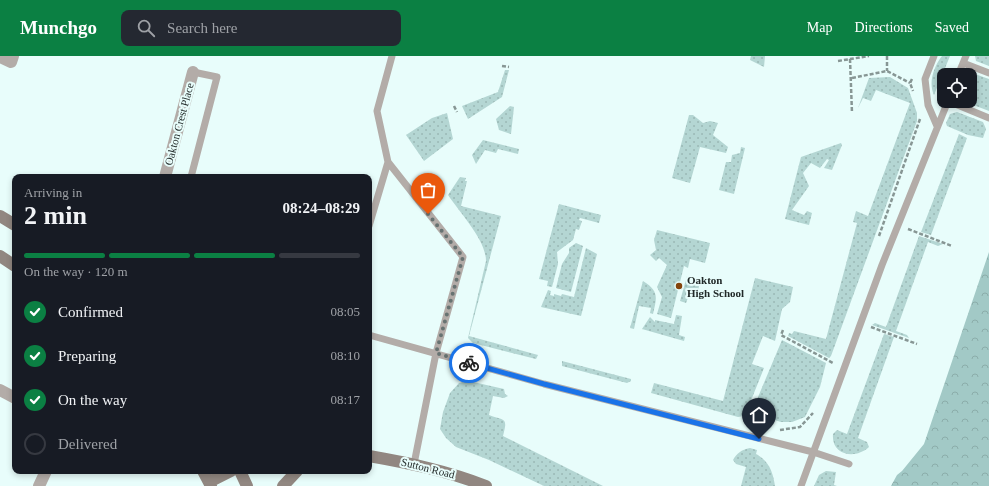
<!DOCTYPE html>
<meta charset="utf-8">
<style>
body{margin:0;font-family:Georgia,serif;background:#242831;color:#f1f3f6;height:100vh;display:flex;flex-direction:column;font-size:15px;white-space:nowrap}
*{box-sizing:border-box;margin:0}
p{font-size:13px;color:#9ea1a6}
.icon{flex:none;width:22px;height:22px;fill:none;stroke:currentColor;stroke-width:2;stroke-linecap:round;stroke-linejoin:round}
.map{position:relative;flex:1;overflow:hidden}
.details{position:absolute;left:12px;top:118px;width:360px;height:300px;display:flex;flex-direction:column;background:#171b24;border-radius:8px;box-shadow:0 2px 6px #0003}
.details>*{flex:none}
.buttons{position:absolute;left:937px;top:12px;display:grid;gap:8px}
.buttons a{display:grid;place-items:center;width:40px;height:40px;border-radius:8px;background:#171b24;box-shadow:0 2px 6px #0003;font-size:20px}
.pin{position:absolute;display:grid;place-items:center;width:34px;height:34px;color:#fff;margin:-41px -17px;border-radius:50% 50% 50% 0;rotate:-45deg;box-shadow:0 0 4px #0007}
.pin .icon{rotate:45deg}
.courier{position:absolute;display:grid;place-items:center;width:40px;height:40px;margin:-20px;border:3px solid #1a73e8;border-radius:50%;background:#fff;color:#222;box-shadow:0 1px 5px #0007}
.summary em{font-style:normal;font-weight:600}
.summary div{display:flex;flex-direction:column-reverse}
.summary{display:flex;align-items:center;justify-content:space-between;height:68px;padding:0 12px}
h1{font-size:26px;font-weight:600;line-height:30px}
.bar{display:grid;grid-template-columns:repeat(4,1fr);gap:6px 4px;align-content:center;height:48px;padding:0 12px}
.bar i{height:5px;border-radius:3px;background:#363941}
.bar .active{background:#0b8043}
.bar p{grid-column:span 4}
ol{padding:0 12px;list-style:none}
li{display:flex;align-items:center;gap:12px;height:44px}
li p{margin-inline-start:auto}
li .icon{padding:4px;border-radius:50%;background:#0b8043;color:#fff;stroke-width:4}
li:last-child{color:#9ea1a6}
li i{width:22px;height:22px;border:2px solid #363941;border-radius:50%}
header{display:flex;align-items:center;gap:24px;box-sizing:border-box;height:56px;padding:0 20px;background:#0b8043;color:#fff}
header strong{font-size:19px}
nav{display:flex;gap:22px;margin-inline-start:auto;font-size:14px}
.search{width:280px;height:36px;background:#242831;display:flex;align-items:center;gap:10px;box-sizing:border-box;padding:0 14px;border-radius:8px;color:#9ea1a6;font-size:15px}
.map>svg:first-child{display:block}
.grass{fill:url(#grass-dots)}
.forest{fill:url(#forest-crowns)}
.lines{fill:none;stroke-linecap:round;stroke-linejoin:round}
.path{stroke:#879694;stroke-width:2.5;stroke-dasharray:4 2;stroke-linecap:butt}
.lane{stroke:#b3aca8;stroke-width:7}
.street{stroke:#b3aca8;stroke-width:12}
.secondary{stroke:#918781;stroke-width:12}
.done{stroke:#677372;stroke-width:4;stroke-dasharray:0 7.2}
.route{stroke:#1a73e8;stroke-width:5}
.poi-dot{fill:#84440c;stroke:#e8fdfb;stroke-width:1.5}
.labels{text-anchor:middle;stroke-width:4;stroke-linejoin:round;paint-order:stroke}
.street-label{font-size:11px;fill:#212928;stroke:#e8fdfb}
.poi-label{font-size:11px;font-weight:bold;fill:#212928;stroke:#e8fdfb;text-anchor:start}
</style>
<header>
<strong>Munchgo</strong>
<div class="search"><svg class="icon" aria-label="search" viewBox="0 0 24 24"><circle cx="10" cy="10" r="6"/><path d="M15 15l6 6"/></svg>Search here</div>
<nav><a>Map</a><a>Directions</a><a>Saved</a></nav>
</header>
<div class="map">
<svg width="989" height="430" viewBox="0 0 989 430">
<defs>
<pattern id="grass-dots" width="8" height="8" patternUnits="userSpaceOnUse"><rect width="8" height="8" fill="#b4d6d3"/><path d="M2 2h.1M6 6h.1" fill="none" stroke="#9ab8b5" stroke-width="1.8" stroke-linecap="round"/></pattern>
<pattern id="forest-crowns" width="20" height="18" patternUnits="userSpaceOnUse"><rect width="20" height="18" fill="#a2c9c6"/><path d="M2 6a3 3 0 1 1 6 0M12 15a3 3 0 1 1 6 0" fill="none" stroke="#8badaa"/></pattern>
</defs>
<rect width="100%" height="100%" fill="#e8fdfb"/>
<path class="grass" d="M751 0H765L764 11 750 4Z
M942 0H950L934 39C928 27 934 10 942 0Z
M975 0H989V10L976 5Z
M505 14H509L502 41 468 63 462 50 498 36Z
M972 17 989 23V55L963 45H970V19H967Z
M890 21 908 32 917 57V65L831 300 829 302 788 280 789 277 792 278 794 275 826 283 857 167 853 166 856 155 868 160 910 47 876 34 871 45 863 42 858 52 869 22Z
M510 50 514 51 511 78 499 74 496 63Z
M957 56 983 66 986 73 983 82 968 79 947 70 946 67 950 58Z
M447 57 453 83 424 105 406 79 432 62Z
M689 59H693L703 67 710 65 718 67 713 79 728 91 726 97 700 91 690 127 672 122Z
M959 78 967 82 931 179 921 176Z
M483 84 519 93 518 98 498 93 496 97 485 94 476 108 472 99Z
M841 87 842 89 832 114 824 112 829 104 827 103 820 112 811 107 803 117 809 130 792 154 804 159 807 155 812 157 809 169 785 163 801 101Z
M741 91 745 92 734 138 719 134 726 106H731L732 99 740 97Z
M460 121 466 122 465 125H467L461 150 501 160 469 280 538 299 536 303 473 287 468 282 486 205C486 184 460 157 448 139Z
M559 148 601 159 599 167 580 162 579 164 582 165 579 174 576 173 573 184 557 196 558 208 552 231 547 230 548 225 539 223Z
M657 174 710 187 705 207 690 203 688 212 684 210 671 262 657 258 662 241 657 231 667 209 659 202 656 205 650 199 656 194 654 184Z
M919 180 943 188 938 190 928 186 896 275 907 279 909 282 872 269 875 267 886 271Z
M576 187 583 190 571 236 556 232 562 208 569 197V192Z
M586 192 597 198 581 260 541 251 548 234 551 235 550 239 554 240V238L561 240 562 238 574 241Z
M687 220 693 222 691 229 699 230 697 241 689 239 686 247 680 245Z
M755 222 793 231 790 246 782 253 775 285 763 280 752 308 764 312 748 352 753 353 782 284 826 307 820 331 805 361 792 366H781L755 358 738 361 651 337 654 327 723 345Z
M643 225C659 235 657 241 653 258L650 257 651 252 639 250 634 273 630 272Z
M676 259 682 260 679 279 685 281 684 285 642 273 650 261 655 266V264L674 268Z
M884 278 894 281 858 382 867 386 869 391C855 404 831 399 833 378L837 374 847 378Z
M562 305 631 323V325L627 327 562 310Z
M469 325 504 333 505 338 508 340 504 342 493 340 489 359C505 365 508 361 503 380L603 430H544L489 404 456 391 446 382 440 373 443 356 450 337 459 327Z
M750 392 757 394 756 398C769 405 773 416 775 430H741L746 411 736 408 733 404C737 397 741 394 750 392Z
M826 415 836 416 834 429 837 430H814L819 419Z"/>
<path class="forest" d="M989 196V430H891L897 419 902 415 924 388Z"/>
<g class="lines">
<path class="path" d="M887 0V15
M850 3 852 57
M838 5 869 0
M502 10 509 11
M852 22 887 15 910 27
M912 23 910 27 913 35
M454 50 457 56
M908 173 952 190
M879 180 920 63
M871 271 917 288
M783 274 781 279 833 307
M780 374 800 371 813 357"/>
<path class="lane" d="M934 0 925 23 928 49 937 70
M963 7 989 17
M958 19 966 0
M948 45 989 62
M388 106 463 201 436 297 414 408
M191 121 217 21 193 16
M369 170 388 106 377 55 392 0
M369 279 544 328 813 396 849 408
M801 430 882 209 948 45"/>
<path class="street" d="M0 1 11 6 13 0
M165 121 193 16
M0 334 15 342
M39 430 46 415"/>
<path class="secondary" d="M0 160 15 169
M0 200 15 210
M369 400C409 407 448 415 486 430
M203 415 211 430
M240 415 247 430
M209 426 231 415
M283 430 297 415"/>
</g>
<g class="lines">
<path class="done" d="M428 158 463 201 436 297 469 307"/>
<path class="route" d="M469 307 544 328 759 383"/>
</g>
<circle class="poi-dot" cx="679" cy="230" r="4"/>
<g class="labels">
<g class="street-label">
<text transform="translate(179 68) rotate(-75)" y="4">Oakton Crest Place</text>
<text transform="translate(428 412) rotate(14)" y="4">Sutton Road</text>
</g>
<g class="poi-label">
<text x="687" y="228">Oakton<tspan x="687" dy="13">High School</tspan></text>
</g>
</g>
</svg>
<div class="buttons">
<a><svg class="icon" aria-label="locate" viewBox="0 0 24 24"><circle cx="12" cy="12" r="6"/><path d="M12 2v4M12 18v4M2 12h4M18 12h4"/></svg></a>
</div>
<div class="pin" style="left:428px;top:158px;background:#ea580c"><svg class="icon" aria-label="bag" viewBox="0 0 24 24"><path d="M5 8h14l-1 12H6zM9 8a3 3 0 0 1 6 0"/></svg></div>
<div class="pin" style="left:759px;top:383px;background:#1f2937"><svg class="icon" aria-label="home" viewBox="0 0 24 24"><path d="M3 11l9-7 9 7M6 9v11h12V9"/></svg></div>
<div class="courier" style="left:469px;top:307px"><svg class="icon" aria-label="bike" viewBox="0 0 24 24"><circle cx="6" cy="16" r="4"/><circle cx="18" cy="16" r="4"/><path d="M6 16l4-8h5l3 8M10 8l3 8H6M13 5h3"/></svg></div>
<section class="details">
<div class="summary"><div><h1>2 min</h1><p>Arriving in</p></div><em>08:24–08:29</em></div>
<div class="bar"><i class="active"></i><i class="active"></i><i class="active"></i><i></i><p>On the way · 120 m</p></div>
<ol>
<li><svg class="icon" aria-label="check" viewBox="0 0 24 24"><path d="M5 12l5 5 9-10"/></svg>Confirmed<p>08:05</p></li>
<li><svg class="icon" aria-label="check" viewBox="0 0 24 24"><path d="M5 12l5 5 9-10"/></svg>Preparing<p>08:10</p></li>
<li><svg class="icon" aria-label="check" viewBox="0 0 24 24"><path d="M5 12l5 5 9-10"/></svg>On the way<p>08:17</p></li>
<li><i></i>Delivered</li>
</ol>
</section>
</div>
